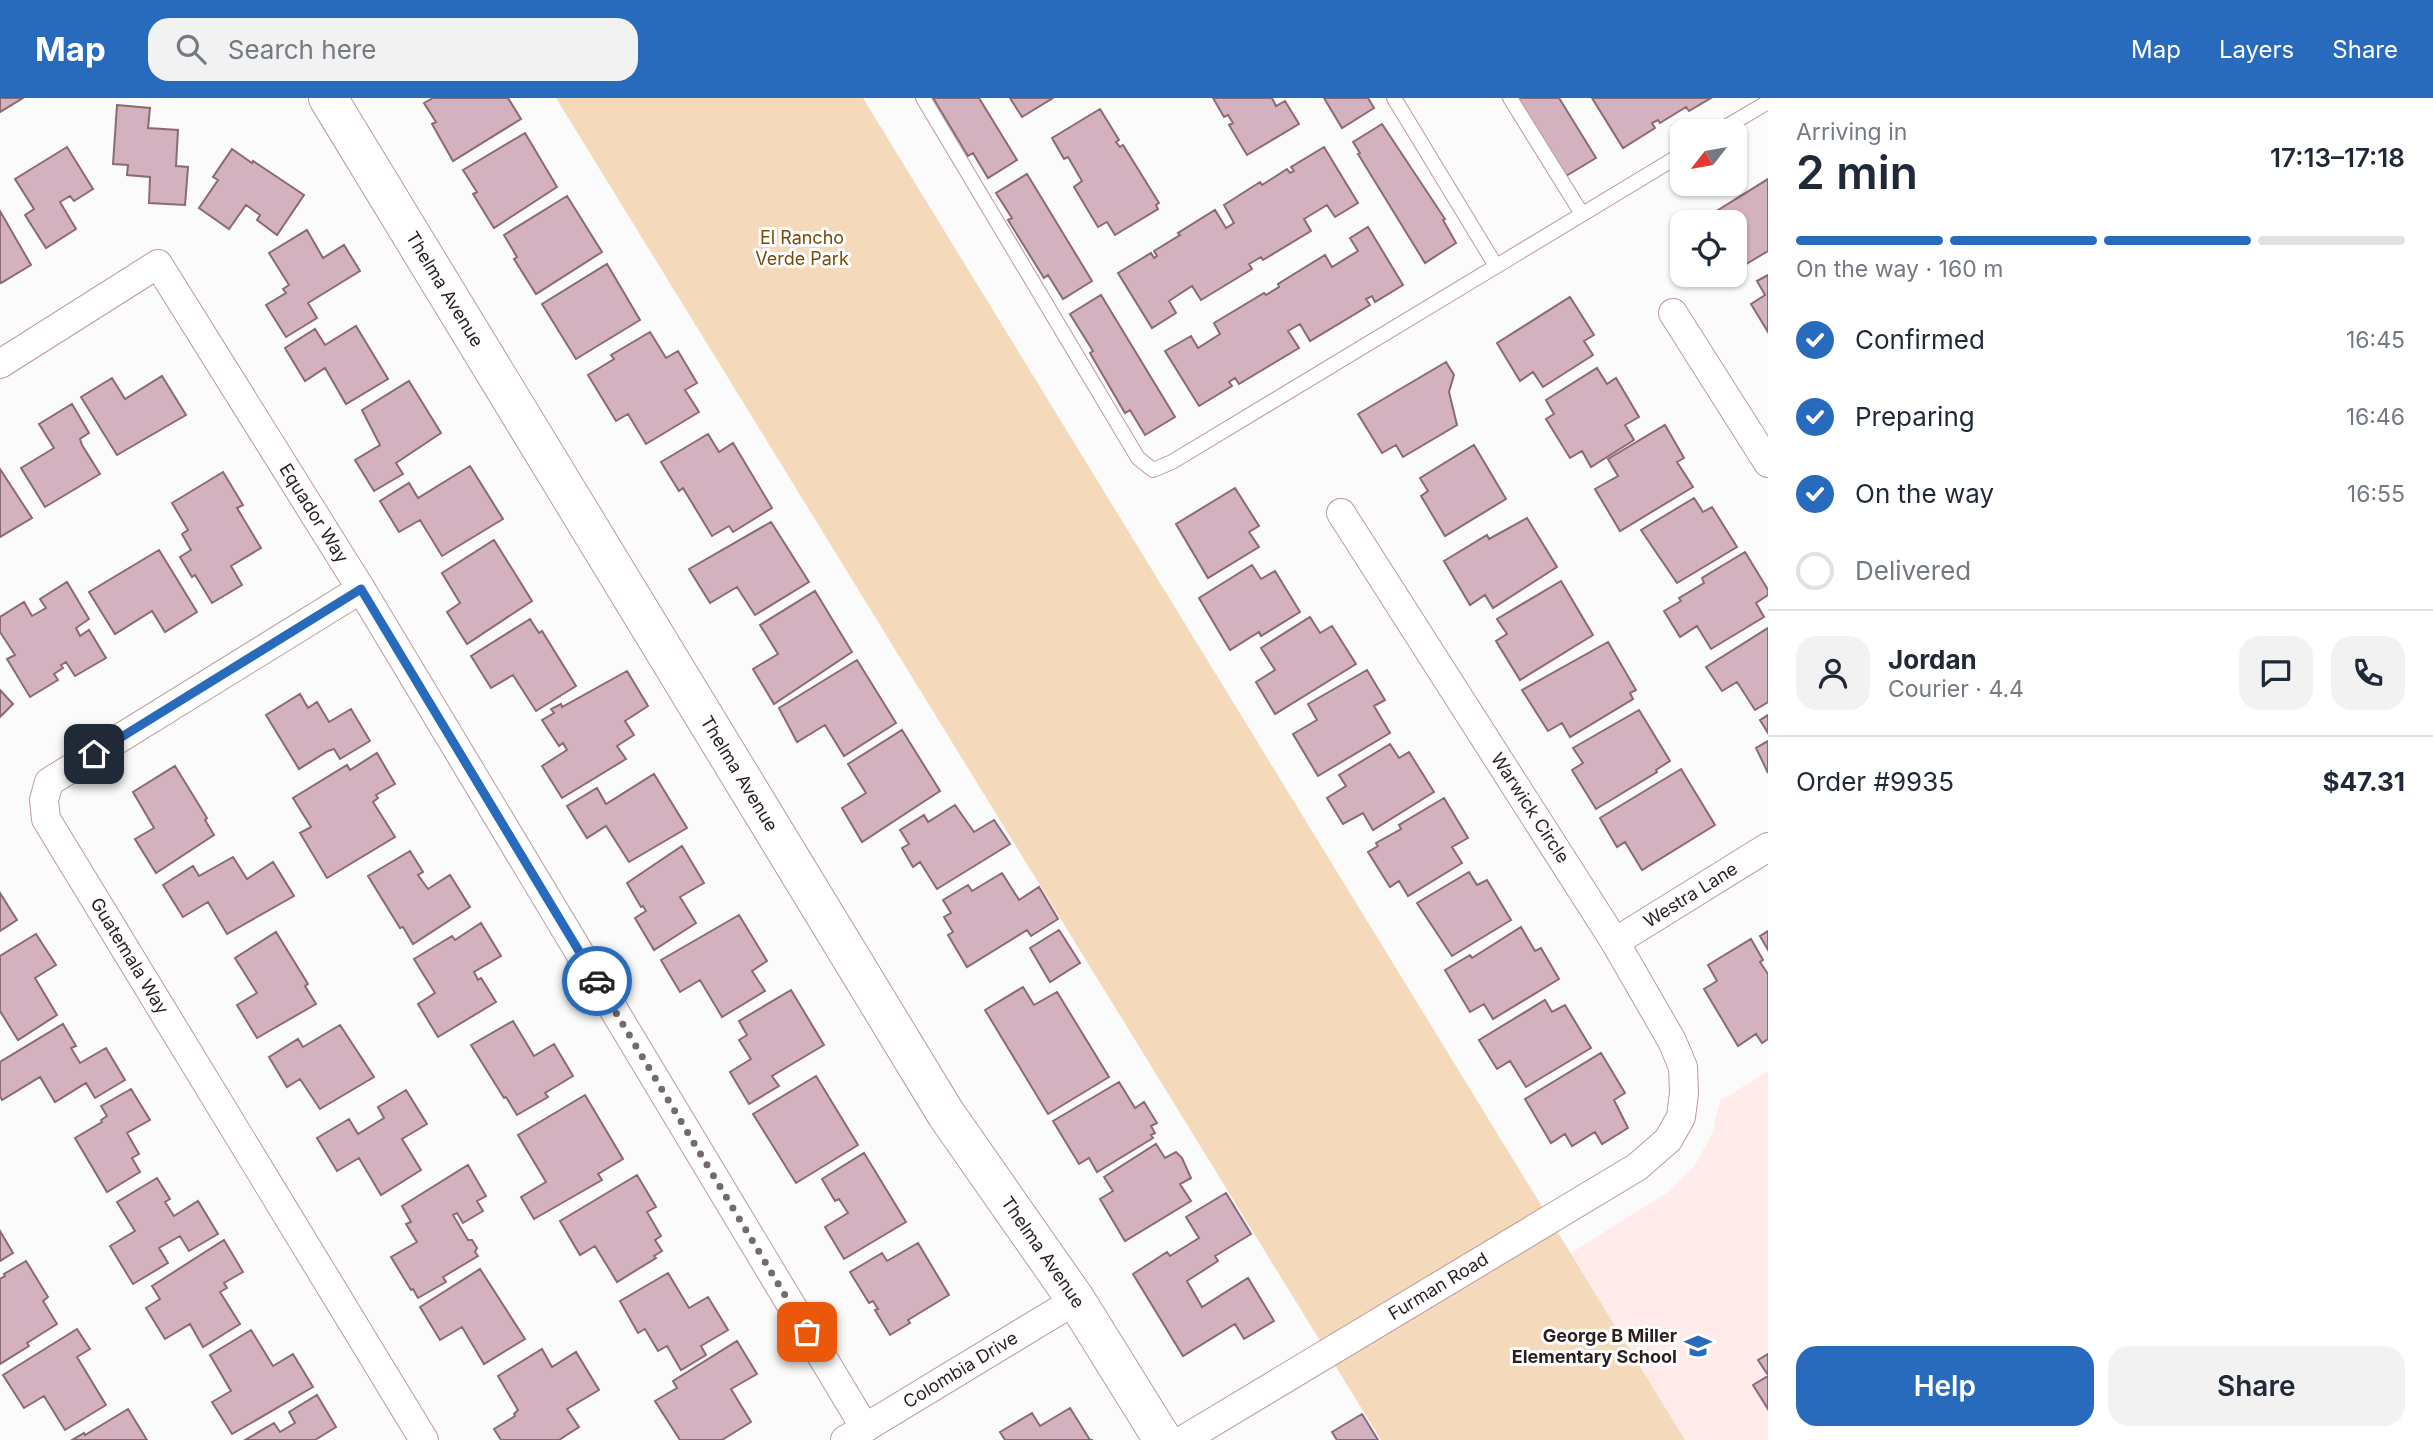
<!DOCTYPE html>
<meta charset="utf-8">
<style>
body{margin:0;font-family:Inter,sans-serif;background:#f2f2f3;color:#1f2937;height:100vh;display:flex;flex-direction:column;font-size:26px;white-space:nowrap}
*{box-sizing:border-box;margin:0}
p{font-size:23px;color:#747a83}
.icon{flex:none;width:38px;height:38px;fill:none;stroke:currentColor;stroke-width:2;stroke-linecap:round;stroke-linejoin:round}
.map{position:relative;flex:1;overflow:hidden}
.side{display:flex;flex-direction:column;background:#fff;width:665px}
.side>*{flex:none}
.needle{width:46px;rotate:239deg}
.fabs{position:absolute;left:1670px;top:21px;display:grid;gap:14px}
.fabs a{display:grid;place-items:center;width:77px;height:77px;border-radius:14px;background:#fff;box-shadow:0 2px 5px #0004;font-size:35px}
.pin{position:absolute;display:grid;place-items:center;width:60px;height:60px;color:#fff;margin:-30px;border-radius:14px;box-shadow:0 4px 10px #0006}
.courier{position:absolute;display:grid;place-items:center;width:70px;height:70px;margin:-35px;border:5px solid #286abb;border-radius:50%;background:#fff;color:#222;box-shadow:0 2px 9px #0007}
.overview em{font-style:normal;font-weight:600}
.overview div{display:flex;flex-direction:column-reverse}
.overview{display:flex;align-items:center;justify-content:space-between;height:119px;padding:0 28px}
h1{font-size:46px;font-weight:600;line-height:52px}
.bar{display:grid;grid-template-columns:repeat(4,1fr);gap:10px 7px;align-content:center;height:84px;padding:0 28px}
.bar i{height:9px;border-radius:5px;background:#e0e1e3}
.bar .selected{background:#286abb}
.bar p{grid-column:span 4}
.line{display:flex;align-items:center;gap:18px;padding:0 28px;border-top:2px solid #e0e1e3}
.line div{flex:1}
.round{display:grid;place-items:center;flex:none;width:74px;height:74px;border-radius:21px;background:#f2f2f3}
ol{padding:0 28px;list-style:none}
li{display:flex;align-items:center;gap:21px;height:77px}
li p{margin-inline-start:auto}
li .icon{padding:7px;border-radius:50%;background:#286abb;color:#fff;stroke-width:4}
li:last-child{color:#747a83}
li i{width:38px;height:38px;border:4px solid #e0e1e3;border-radius:50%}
.button{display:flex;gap:14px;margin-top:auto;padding:14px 28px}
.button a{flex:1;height:80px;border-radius:21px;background:#286abb;color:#fff;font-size:28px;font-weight:600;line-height:80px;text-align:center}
.button a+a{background:#f2f2f3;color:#1f2937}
header{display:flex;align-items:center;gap:42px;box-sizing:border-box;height:98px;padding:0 35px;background:#286abb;color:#fff}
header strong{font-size:33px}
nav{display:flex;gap:38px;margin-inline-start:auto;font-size:24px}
.search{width:490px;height:63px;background:#f2f2f3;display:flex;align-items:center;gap:18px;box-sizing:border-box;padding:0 24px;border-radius:21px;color:#747a83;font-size:26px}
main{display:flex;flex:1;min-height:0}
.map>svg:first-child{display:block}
.built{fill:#ffebea}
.green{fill:#f5d9bb}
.building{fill:#d4b1be;stroke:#8a6a75;stroke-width:2}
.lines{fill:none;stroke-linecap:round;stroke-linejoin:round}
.lane-casing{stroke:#bd9998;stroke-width:16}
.street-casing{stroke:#bd9998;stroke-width:30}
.secondary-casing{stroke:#bd9998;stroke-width:40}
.lane{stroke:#fff;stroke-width:14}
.street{stroke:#fff;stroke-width:28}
.secondary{stroke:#fff;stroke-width:38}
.done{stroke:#746b6b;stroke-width:7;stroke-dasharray:0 12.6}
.route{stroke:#286abb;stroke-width:9}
.labels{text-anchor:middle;stroke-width:6;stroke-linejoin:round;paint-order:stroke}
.park-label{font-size:18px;fill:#774a0a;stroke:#fff}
.street-label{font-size:18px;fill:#2c1e1e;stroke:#fff}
.poi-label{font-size:18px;font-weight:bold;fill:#2c1e1e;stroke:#fff;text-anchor:end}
</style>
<header>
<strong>Map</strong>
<div class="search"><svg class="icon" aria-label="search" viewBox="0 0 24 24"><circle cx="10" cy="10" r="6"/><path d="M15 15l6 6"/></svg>Search here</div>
<nav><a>Map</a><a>Layers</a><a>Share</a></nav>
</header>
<main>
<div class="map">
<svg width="1768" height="1342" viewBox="0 0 1768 1342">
<rect width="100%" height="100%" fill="#fbfbfb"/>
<path class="built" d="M1768 973V1342H1685L1571 1155 1668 1094 1694 1069 1712 1036 1720 1003Z"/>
<path class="green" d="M556 0H863L1685 1342H1381Z"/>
<path class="building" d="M0 0H23L0 14Z
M433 0H508L521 21 453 63 432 26 436 24 424 5Z
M933 0H979L1017 62 988 80 973 55 968 58Z
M1010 0H1053L1022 19Z
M1213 0H1272L1276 8 1285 3 1299 26 1247 57 1229 27 1233 25 1228 17 1224 19Z
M1324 0H1368L1374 10 1342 30Z
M1515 0H1559L1596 60 1566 78Z
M1592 0H1711L1689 13 1686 9 1660 25 1658 22 1652 25 1655 30 1623 50Z
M117 7 150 10 148 30 178 32 176 68 188 69 185 107 149 105 150 79 127 77 128 67 113 66Z
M1100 11 1119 42 1116 44 1120 49 1123 47 1159 105 1156 107 1158 111 1115 137 1107 124 1098 129 1074 89 1082 83 1068 59 1064 61 1052 40Z
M1382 26 1445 121 1443 122 1456 145 1425 165 1358 56 1360 55 1353 44Z
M525 35 557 89 494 130 473 96 477 94 463 72Z
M67 49 93 91 74 103 70 98 60 104 76 131 46 150 25 117 34 111 15 81Z
M1324 49 1358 105 1335 119 1327 107 1304 121 1311 133 1263 162 1261 159 1249 166 1252 171 1201 202 1192 188 1169 203 1176 215 1152 230 1118 175 1151 155 1154 160 1157 158 1154 153 1180 137 1178 135 1215 112 1226 130 1234 125 1224 107 1260 84 1262 87 1287 71 1290 75 1294 73 1291 69Z
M232 51 252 65 253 63 304 97 277 137 257 122 260 117 246 107 229 131 199 110 218 82 213 79Z
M1027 76 1092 183 1063 201 1048 177 1044 180 1008 122 1012 120 996 95Z
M1768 81V153L1743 168 1734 154V124H1703L1702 122Z
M567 98 602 154 536 196 514 161 517 159 504 137Z
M0 113 31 167 1 185 0 183Z
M1368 129 1403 187 1375 204 1372 198 1366 201 1370 207 1310 243 1300 226 1288 233 1299 250 1239 286 1235 280 1229 284 1232 288 1199 308 1165 253 1191 238 1198 250 1220 236 1214 225 1264 195 1266 197 1279 189 1278 186 1325 157 1332 169 1358 153 1350 140Z
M307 132 323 160 344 147 360 173 308 205 317 220 286 239 266 207 286 195 283 191 289 187 269 155Z
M607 166 640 222 576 261 542 206Z
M1768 177V234L1751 206 1765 197 1757 183Z
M1101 197 1175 319 1145 337 1130 312 1125 315 1090 255 1093 253 1070 216Z
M1570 199 1594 237 1584 243 1593 257 1543 289 1533 274 1520 283 1497 245Z
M356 228 388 281 346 306 325 270 305 283 285 250 315 231 325 247Z
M650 234 666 260 678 253 697 285 685 292 699 314 646 346 628 316 616 323 588 277 614 261 611 257Z
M1446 264 1454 277 1449 294 1457 327 1403 359 1396 347 1382 355 1358 316Z
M1597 270 1607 286 1616 280 1639 319 1625 327 1634 342 1591 369 1582 353 1570 360 1546 321 1554 316 1546 302Z
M162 278 186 317 117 357 81 299 112 280 125 301Z
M409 283 441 335 396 365 403 376 374 393 355 362 380 347 362 312Z
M72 306 89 335 80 341 82 347 100 376 45 409 21 370 54 350 39 326Z
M1665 327 1684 360 1677 364 1693 389 1620 433 1595 391 1618 378 1608 361Z
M708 336 719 354 733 345 772 410 733 434 729 428 712 438 683 390 679 393 661 364Z
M1474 347 1506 401 1445 438 1421 398 1428 393 1420 380Z
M470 368 503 421 442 458 420 422 399 434 380 403 409 385 418 400Z
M0 371 32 420 0 439Z
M223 374 243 407 237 410 261 450 231 468 242 487 212 505 195 477 192 479 180 459 191 452 182 436 188 432 172 405Z
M1235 390 1259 428 1249 434 1259 449 1208 480 1176 426Z
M1694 400 1703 414 1712 409 1737 449 1677 485 1641 432Z
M1527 420 1557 469 1493 510 1485 497 1470 507 1444 463 1487 437 1489 441Z
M771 424 809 484 755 517 737 489 710 505 689 471Z
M494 442 532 503 467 546 447 514 460 505 442 475Z
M159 452 197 514 165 534 152 513 115 536 89 494Z
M1745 454 1768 492V497L1756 505 1764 519 1711 551 1697 528 1680 539 1664 513 1681 503 1679 500 1704 485 1702 480Z
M1252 467 1261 481 1275 473 1300 514 1261 538 1259 534 1230 552 1199 500Z
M1561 483 1593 537 1520 582 1496 543 1507 536 1497 521Z
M67 484 89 521 76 530 80 538 89 532 106 560 75 578 66 564 61 567 63 570 54 576 58 582 30 599 7 561 15 557 0 534V519L24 504 32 518 46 510 40 501Z
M815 493 852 554 774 606 753 571 778 556 760 527Z
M1310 519 1320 535 1332 528 1356 566 1275 616 1256 584 1275 572 1261 550Z
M530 521 539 535 542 533 576 588 536 613 513 577 491 590 471 558Z
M1768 530V604L1755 612 1737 584 1722 593 1706 569Z
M1608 544 1636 592 1630 595 1633 601 1570 639 1562 625 1548 633 1522 592Z
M857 562 896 625 844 658 825 627 797 644 779 610Z
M1367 572 1385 602 1374 608 1390 635 1318 678 1293 636 1317 622 1308 606Z
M627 573 648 608 625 623 634 637 617 648 626 661 562 700 542 668 567 652 563 645 559 648 542 622 554 615 551 611 561 606 562 609Z
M0 592 13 606 0 619Z
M300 596 308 610 317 604 329 624 351 611 370 643 340 661 334 651 328 653 299 671 266 617Z
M1639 612 1670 663 1656 672 1657 674 1596 711 1572 672 1583 665 1573 650Z
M1768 617V635L1760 622Z
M902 632 940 693 862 744 842 710 866 695 848 666Z
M1768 643V675L1756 650Z
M1390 646 1399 660 1409 654 1434 694 1373 732 1363 715 1343 726 1327 700 1346 688 1339 677Z
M377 655 395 686 376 697 378 700 373 704 395 739 327 780 300 735 311 729 293 700 347 667 350 672Z
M175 668 207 720 205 722 214 737 156 775 135 741 154 730 133 694Z
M1681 671 1715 727 1642 772 1625 744 1617 749 1600 720Z
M654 676 687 730 629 764 606 728 587 740 567 708 597 690 606 706Z
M1444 700 1468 740 1452 749 1462 765 1408 798 1399 783 1390 789 1368 754 1378 748 1376 745 1401 731 1399 727Z
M955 707 974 734 994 722 1010 746 937 791 920 764 913 769 902 750 909 746 900 732 924 717 928 724Z
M682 748 704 785 680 799 696 825 654 852 635 820 646 813 643 808 641 809 627 785Z
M410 753 423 774 418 777 428 791 450 777 470 809 413 846 403 829 400 830 368 778Z
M233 759 247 781 273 764 294 798 227 836 208 804 183 819 163 787 193 768 199 778Z
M1469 774 1477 787 1487 782 1511 822 1452 858 1417 805Z
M1002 775 1019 802 1039 789 1058 821 1031 838 1027 832 967 869 948 837 953 834 944 819 951 815 943 802 968 787 972 793Z
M0 795 17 822 0 833Z
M739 817 767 863 752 873 765 893 722 919 700 882 680 894 661 862Z
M481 825 501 858 474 874 478 882 481 880 496 904 438 939 418 906 435 895 414 861 452 838 455 842Z
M1521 829 1535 853 1541 850 1559 881 1493 921 1484 906 1470 914 1445 872 1470 857 1472 860Z
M1059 832 1080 865 1050 884 1030 850Z
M1768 833V852L1760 838Z
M276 834 308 886 305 888 316 906 257 940 237 907 257 895 235 860Z
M36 836 56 867 35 880 57 917 18 942 0 913V858Z
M1751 841 1763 862 1760 864 1768 876V941L1762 945 1756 936 1738 948 1704 891 1717 883 1708 867Z
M1023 889 1034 907 1057 894 1109 979 1048 1016 985 912Z
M791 892 824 947 772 978 779 988 749 1006 730 974 751 961 739 942 747 937 739 923Z
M1545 902 1552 914 1565 907 1591 950 1526 989 1510 963 1497 971 1479 942Z
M513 923 534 958 554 946 573 978 545 995 548 999 517 1017 506 999 504 1000 471 947Z
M63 926 76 948 71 950 80 965 106 950 125 982 95 1000 86 985 55 1004 40 979 2 1002 0 998V964Z
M340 927 374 979 320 1011 300 981 287 989 269 959 298 941 303 949Z
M1601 955 1625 995 1614 1002 1628 1030 1602 1046 1595 1034 1572 1048 1565 1036 1551 1045 1525 1001Z
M816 978 858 1047 796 1085 753 1016Z
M1119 984 1135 1010 1144 1004 1157 1025 1151 1028 1155 1035 1151 1037 1153 1040 1097 1074 1089 1060 1079 1066 1053 1023Z
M131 991 150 1022 127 1035 139 1056 132 1060 140 1074 107 1094 75 1040 102 1024 101 1022 107 1018 101 1008Z
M406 992 427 1026 402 1041 421 1072 381 1097 359 1060 337 1073 317 1040 349 1021 358 1036 384 1020 378 1009Z
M585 997 623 1061 598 1076 602 1082 534 1121 521 1099 546 1084 518 1037Z
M1156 1046 1165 1060 1176 1054 1182 1060 1191 1080 1180 1086 1191 1103 1125 1143 1100 1101 1113 1093 1104 1079Z
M864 1055 906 1124 844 1161 825 1129 848 1115 839 1101 835 1103 822 1081Z
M468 1067 486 1098 477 1103 483 1113 463 1125 457 1115 453 1117 468 1142H472L477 1150 475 1154 478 1158 443 1179 446 1184 418 1200 413 1191 411 1192 391 1159 417 1144 406 1126 411 1124 402 1108Z
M637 1077 656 1109 647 1114 661 1138 655 1142 662 1153 654 1158 656 1160 617 1184 595 1148 580 1157 560 1123Z
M157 1080 170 1101 165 1104 174 1118 198 1103 218 1136 189 1153 180 1138 159 1150 168 1165 133 1186 110 1148 135 1133 117 1104Z
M1226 1095 1251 1136 1215 1158 1218 1163 1187 1183 1202 1209 1248 1180 1274 1223 1244 1241 1235 1226 1183 1258 1133 1176 1167 1154 1170 1158 1199 1140 1186 1119Z
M0 1133 13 1155 0 1163Z
M224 1142 243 1174 224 1185 227 1190 220 1194 240 1226 203 1249 190 1226 165 1241 146 1210 160 1201 152 1188Z
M918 1145 949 1197 908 1222 910 1225 890 1237 875 1212 878 1211 873 1203 869 1205 850 1174 882 1155 887 1163Z
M26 1163 48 1199 43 1203 57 1226 27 1245 29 1248 0 1266V1181L5 1178 4 1176Z
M480 1171 525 1241 484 1266 462 1229 440 1242 420 1209Z
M668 1175 689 1210 708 1199 728 1232 701 1248 706 1257 681 1272 667 1248 658 1253 645 1231 638 1235 620 1203Z
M77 1231 90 1251 77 1259 106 1307 65 1332 44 1298 24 1310 3 1277Z
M251 1232 273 1268 293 1256 313 1289 232 1336 212 1304 231 1293 210 1257Z
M737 1243 757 1276 731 1291 751 1324 722 1342H680L655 1303 677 1290 673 1283Z
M542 1251 552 1269 576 1254 599 1292 567 1311 579 1329 559 1342H501L494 1331 515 1318 514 1316 518 1312 498 1278Z
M1768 1256V1277L1758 1262Z
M1768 1278V1311L1753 1287Z
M317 1297 336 1329 315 1342H245L274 1325 280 1334 295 1325 289 1314Z
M1070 1310 1090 1342H1093H1005L1000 1334 1032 1315 1040 1328Z
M128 1311 147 1342H72L84 1335 85 1337Z
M1362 1316 1378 1342H1337L1332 1334Z"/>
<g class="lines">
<defs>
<path id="lane" d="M923 0 1138 360 1153 372 1172 364 1682 56
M1394 0 1496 168
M1510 0 1582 116
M1719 33 1768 4"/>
<g id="street">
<path d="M1673 215 1768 365"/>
<path id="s1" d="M0 266 158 166 361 491 865 1330"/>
<path id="s2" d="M361 491 49 684 44 702 46 721 424 1342"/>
<path id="s3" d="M1615 844 1768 749"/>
<path id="s4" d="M845 1342 1076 1202"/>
<path id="s5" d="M1183 1342 1637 1069 1668 1042 1681 1019 1684 995 1683 969 1672 943 1615 844 1341 415"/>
</g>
<g id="secondary">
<path id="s6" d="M328 0 946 1016 1076 1202 1163 1342"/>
</g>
</defs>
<use href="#lane" class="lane-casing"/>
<use href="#street" class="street-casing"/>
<use href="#secondary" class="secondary-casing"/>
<use href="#lane" class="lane"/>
<use href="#street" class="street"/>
<use href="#secondary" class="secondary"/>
</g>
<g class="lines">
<path class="done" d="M597 883 807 1234"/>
<path class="route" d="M94 656 361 491 597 883"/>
</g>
<defs>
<symbol id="school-bare" viewBox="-9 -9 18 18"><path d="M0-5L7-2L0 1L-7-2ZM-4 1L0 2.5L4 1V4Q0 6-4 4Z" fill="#286abb" stroke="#fff" stroke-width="2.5" paint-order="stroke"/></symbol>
</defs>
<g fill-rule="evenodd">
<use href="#school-bare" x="1679" y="1229" width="38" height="38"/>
</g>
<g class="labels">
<g class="park-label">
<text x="802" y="146">El Rancho<tspan x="802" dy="21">Verde Park</tspan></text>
</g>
<g class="street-label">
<text dy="6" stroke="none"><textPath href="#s6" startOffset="224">Thelma Avenue</textPath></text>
<text dy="6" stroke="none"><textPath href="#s1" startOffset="481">Equador Way</textPath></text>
<text dy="6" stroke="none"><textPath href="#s6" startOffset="791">Thelma Avenue</textPath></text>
<text transform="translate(1530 710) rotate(57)" y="6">Warwick Circle</text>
<text dy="6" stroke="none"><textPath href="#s3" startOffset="89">Westra Lane</textPath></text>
<text dy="6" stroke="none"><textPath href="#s2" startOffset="565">Guatemala Way</textPath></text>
<text dy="6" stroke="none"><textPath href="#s6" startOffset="1358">Thelma Avenue</textPath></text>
<text dy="6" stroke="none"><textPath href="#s5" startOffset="298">Furman Road</textPath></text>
<text dy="6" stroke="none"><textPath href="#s4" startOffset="135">Colombia Drive</textPath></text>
</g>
<g class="poi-label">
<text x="1677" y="1244">George B Miller<tspan x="1677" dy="21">Elementary School</tspan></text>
</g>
</g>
</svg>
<div class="fabs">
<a><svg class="needle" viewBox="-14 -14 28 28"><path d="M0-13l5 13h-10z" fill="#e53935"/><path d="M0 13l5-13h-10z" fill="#747a83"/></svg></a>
<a><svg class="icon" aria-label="locate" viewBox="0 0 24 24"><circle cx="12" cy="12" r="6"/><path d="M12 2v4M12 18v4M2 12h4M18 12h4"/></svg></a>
</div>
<div class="pin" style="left:807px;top:1234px;background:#ea580c"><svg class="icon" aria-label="bag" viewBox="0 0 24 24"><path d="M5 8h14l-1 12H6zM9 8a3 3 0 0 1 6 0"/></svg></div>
<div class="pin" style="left:94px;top:656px;background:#1f2937"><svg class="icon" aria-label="home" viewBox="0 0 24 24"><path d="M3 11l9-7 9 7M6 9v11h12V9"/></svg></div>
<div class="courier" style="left:597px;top:883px"><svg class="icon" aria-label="car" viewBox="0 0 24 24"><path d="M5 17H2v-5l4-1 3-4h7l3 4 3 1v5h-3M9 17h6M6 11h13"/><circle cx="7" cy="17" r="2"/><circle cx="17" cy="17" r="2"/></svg></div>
</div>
<section class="side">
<div class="overview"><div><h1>2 min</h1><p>Arriving in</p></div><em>17:13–17:18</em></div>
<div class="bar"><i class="selected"></i><i class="selected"></i><i class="selected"></i><i></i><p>On the way · 160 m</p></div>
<ol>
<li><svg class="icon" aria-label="check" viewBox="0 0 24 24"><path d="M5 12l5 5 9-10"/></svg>Confirmed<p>16:45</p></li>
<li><svg class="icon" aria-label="check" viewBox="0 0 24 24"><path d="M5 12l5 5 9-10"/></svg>Preparing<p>16:46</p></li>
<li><svg class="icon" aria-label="check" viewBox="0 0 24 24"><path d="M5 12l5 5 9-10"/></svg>On the way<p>16:55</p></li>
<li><i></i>Delivered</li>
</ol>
<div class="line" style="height:126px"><a class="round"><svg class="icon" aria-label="person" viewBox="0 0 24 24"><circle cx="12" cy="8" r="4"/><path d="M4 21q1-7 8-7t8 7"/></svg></a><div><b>Jordan</b><p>Courier · 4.4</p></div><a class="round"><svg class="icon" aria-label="chat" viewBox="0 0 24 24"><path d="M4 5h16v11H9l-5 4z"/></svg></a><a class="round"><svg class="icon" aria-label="phone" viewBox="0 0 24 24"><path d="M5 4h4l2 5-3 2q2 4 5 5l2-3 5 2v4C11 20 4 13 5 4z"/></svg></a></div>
<div class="line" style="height:91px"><div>Order #9935</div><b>$47.31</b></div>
<div class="button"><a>Help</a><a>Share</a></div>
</section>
</main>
